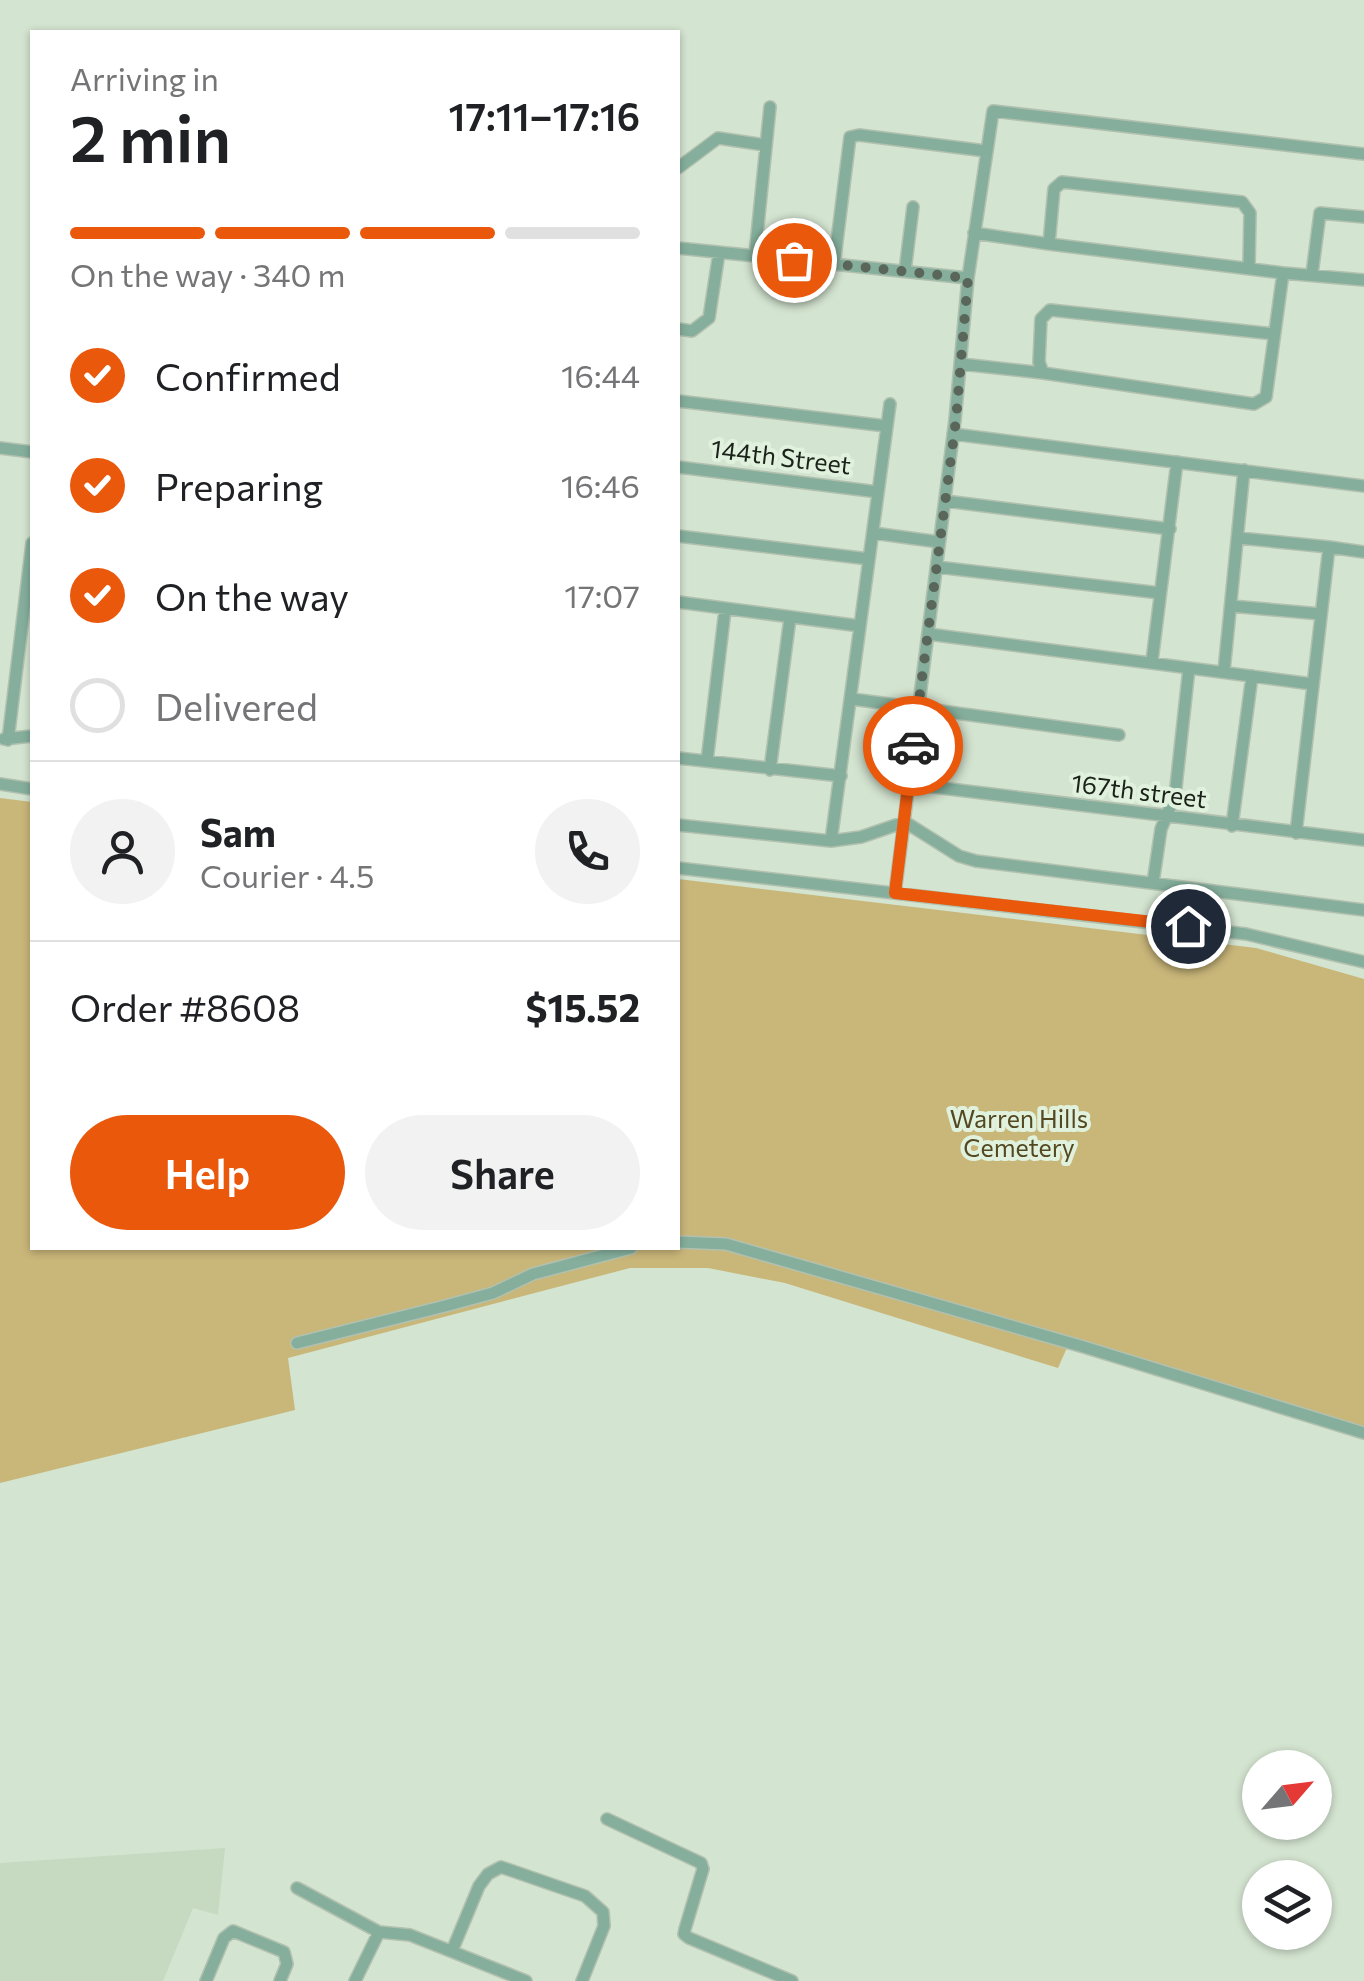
<!DOCTYPE html>
<meta charset="utf-8">
<style>
body{margin:0;font-family:Commissioner,sans-serif;background:#f2f2f2;color:#202124;height:100vh;display:flex;flex-direction:column;font-size:38px;white-space:nowrap}
*{box-sizing:border-box;margin:0}
p{font-size:32px;color:#757577}
.icon{flex:none;width:55px;height:55px;fill:none;stroke:currentColor;stroke-width:2;stroke-linecap:round;stroke-linejoin:round}
.map{position:relative;flex:1;overflow:hidden}
.sheet{position:absolute;left:30px;top:30px;width:650px;height:1220px;display:flex;flex-direction:column;background:#fff;border-radius:0px;box-shadow:0 2px 8px #0004}
.sheet>*{flex:none}
.needle{width:65px;rotate:62deg}
.buttons{position:absolute;left:1242px;top:1750px;display:grid;gap:20px}
.buttons a{display:grid;place-items:center;width:90px;height:90px;border-radius:50%;background:#fff;box-shadow:0 2px 8px #0004;font-size:50px}
.pin{position:absolute;display:grid;place-items:center;width:85px;height:85px;color:#fff;margin:-42px;border:5px solid #fff;border-radius:50%;box-shadow:0 2px 10px #0007}
.courier{position:absolute;display:grid;place-items:center;width:100px;height:100px;margin:-50px;border:8px solid #ea580c;border-radius:50%;background:#fff;color:#222;box-shadow:0 2px 12px #0007}
.head em{font-style:normal;font-weight:600}
.head div{display:flex;flex-direction:column-reverse}
.head{display:flex;align-items:center;justify-content:space-between;height:170px;padding:0 40px}
h1{font-size:65px;font-weight:600;line-height:75px}
.bar{display:grid;grid-template-columns:repeat(4,1fr);gap:15px 10px;align-content:center;height:120px;padding:0 40px}
.bar i{height:12px;border-radius:8px;background:#e0e0e0}
.bar .selected{background:#ea580c}
.bar p{grid-column:span 4}
.line{display:flex;align-items:center;gap:25px;padding:0 40px;border-top:2px solid #e0e0e0}
.line div{flex:1}
.round{display:grid;place-items:center;flex:none;width:105px;height:105px;border-radius:52px;background:#f2f2f2}
ol{padding:0 40px;list-style:none}
li{display:flex;align-items:center;gap:30px;height:110px}
li p{margin-inline-start:auto}
li .icon{padding:10px;border-radius:50%;background:#ea580c;color:#fff;stroke-width:4}
li:last-child{color:#757577}
li i{width:55px;height:55px;border:5px solid #e0e0e0;border-radius:50%}
.cta{display:flex;gap:20px;margin-top:auto;padding:20px 40px}
.cta a{flex:1;height:115px;border-radius:60px;background:#ea580c;color:#fff;font-size:40px;font-weight:600;line-height:115px;text-align:center}
.cta a+a{background:#f2f2f2;color:#202124}
.map>svg:first-child{display:block}
.built{fill:#c5dac1}
.green{fill:#c9b679}
.lines{fill:none;stroke-linecap:round;stroke-linejoin:round}
.minor-casing{stroke:#b2c1af;stroke-width:14}
.minor{stroke:#85af9c;stroke-width:11}
.done{stroke:#5b665a;stroke-width:10;stroke-dasharray:0 18}
.route{stroke:#ea580c;stroke-width:12}
.labels{text-anchor:middle;stroke-width:8;stroke-linejoin:round;paint-order:stroke}
.street-label{font-size:25px;fill:#1b221a;stroke:#e0f2dd}
.park-label{font-size:25px;fill:#544821;stroke:#e0f2dd}
</style>
<div class="map">
<svg width="1364" height="1981" viewBox="0 0 1364 1981">
<rect width="100%" height="100%" fill="#d3e4d0"/>
<path class="built" d="M225 1848 218 1915 193 1908 163 1981H0V1863Z"/>
<path class="green" d="M0 798 32 802V1248H678V879L1256 948 1364 979V1428L1069 1343 1058 1368 785 1283 708 1268H630L288 1358 295 1410 0 1483Z"/>
<g class="lines">
<defs>
<path id="minor" d="M678 168 718 138 765 145
M974 233 1049 244
M678 248 968 278
M755 255 770 107
M834 265 850 137 859 135 986 151
M1249 267 1250 213 1242 202 1062 182 1054 189 1049 244 1283 273 1364 280
M905 271 913 207
M1312 274 1320 213 1364 217
M678 329 692 331 709 318 719 253
M1274 334 1050 310 1041 319 1039 362 1043 373 1254 404 1266 397 1283 273
M961 364 1043 373
M678 401 886 426
M890 404 831 841 861 837 905 822 959 856 976 861 1364 910
M953 434 1364 486
M0 448 32 452
M678 467 878 492
M945 501 1170 529
M873 533 939 542
M678 536 869 559
M1239 538 1329 547
M937 567 1160 593
M678 602 860 626
M1231 606 1321 614
M928 634 1312 684
M1152 661 1177 462
M1224 671 1244 470
M852 699 1119 735
M4 739 32 736
M8 740 32 543
M678 758 841 776
M707 761 725 610
M770 770 790 618
M0 784 32 789
M909 784 1364 840
M678 825 831 841
M1232 826 1252 676
M1296 833 1329 547 1364 552
M678 868 1246 934 1364 962
M1153 883 1161 829 1175 796 1189 668
M895 893 955 420 968 278 993 111 1364 154
M678 1242 726 1244 1084 1347 1364 1433
M297 1343 445 1306 493 1293 533 1274 631 1248
M607 1819 701 1863 703 1869 685 1929 684 1934 689 1938 792 1981
M297 1888 379 1932 410 1935 526 1981
M452 1951 479 1886 488 1874 501 1867 585 1896 603 1912 604 1926 582 1981
M206 1981 224 1938 233 1931 284 1952 287 1964 280 1981
M355 1981 379 1932"/>
</defs>
<use href="#minor" class="minor-casing"/>
<use href="#minor" class="minor"/>
</g>
<g class="lines">
<path class="done" d="M794 260 968 278 956 420 913 746"/>
<path class="route" d="M913 746 895 893 1188 926"/>
</g>
<g class="labels">
<g class="street-label">
<text transform="translate(781 457) rotate(7)" y="9">144th Street</text>
<text transform="translate(1139 791) rotate(7)" y="9">167th street</text>
</g>
<g class="park-label">
<text x="1019" y="1128">Warren Hills<tspan x="1019" dy="29">Cemetery</tspan></text>
</g>
</g>
</svg>
<div class="buttons">
<a><svg class="needle" viewBox="-14 -14 28 28"><path d="M0-13l5 13h-10z" fill="#e53935"/><path d="M0 13l5-13h-10z" fill="#757577"/></svg></a>
<a><svg class="icon" aria-label="layers" viewBox="0 0 24 24"><path d="M12 4l9 5-9 5-9-5zM3 14l9 5 9-5"/></svg></a>
</div>
<div class="pin" style="left:794px;top:260px;background:#ea580c"><svg class="icon" aria-label="bag" viewBox="0 0 24 24"><path d="M5 8h14l-1 12H6zM9 8a3 3 0 0 1 6 0"/></svg></div>
<div class="pin" style="left:1188px;top:926px;background:#1f2937"><svg class="icon" aria-label="home" viewBox="0 0 24 24"><path d="M3 11l9-7 9 7M6 9v11h12V9"/></svg></div>
<div class="courier" style="left:913px;top:746px"><svg class="icon" aria-label="car" viewBox="0 0 24 24"><path d="M5 17H2v-5l4-1 3-4h7l3 4 3 1v5h-3M9 17h6M6 11h13"/><circle cx="7" cy="17" r="2"/><circle cx="17" cy="17" r="2"/></svg></div>
<section class="sheet">
<div class="head"><div><h1>2 min</h1><p>Arriving in</p></div><em>17:11–17:16</em></div>
<div class="bar"><i class="selected"></i><i class="selected"></i><i class="selected"></i><i></i><p>On the way · 340 m</p></div>
<ol>
<li><svg class="icon" aria-label="check" viewBox="0 0 24 24"><path d="M5 12l5 5 9-10"/></svg>Confirmed<p>16:44</p></li>
<li><svg class="icon" aria-label="check" viewBox="0 0 24 24"><path d="M5 12l5 5 9-10"/></svg>Preparing<p>16:46</p></li>
<li><svg class="icon" aria-label="check" viewBox="0 0 24 24"><path d="M5 12l5 5 9-10"/></svg>On the way<p>17:07</p></li>
<li><i></i>Delivered</li>
</ol>
<div class="line" style="height:180px"><a class="round"><svg class="icon" aria-label="person" viewBox="0 0 24 24"><circle cx="12" cy="8" r="4"/><path d="M4 21q1-7 8-7t8 7"/></svg></a><div><b>Sam</b><p>Courier · 4.5</p></div><a class="round"><svg class="icon" aria-label="phone" viewBox="0 0 24 24"><path d="M5 4h4l2 5-3 2q2 4 5 5l2-3 5 2v4C11 20 4 13 5 4z"/></svg></a></div>
<div class="line" style="height:130px"><div>Order #8608</div><b>$15.52</b></div>
<div class="cta"><a>Help</a><a>Share</a></div>
</section>
</div>
